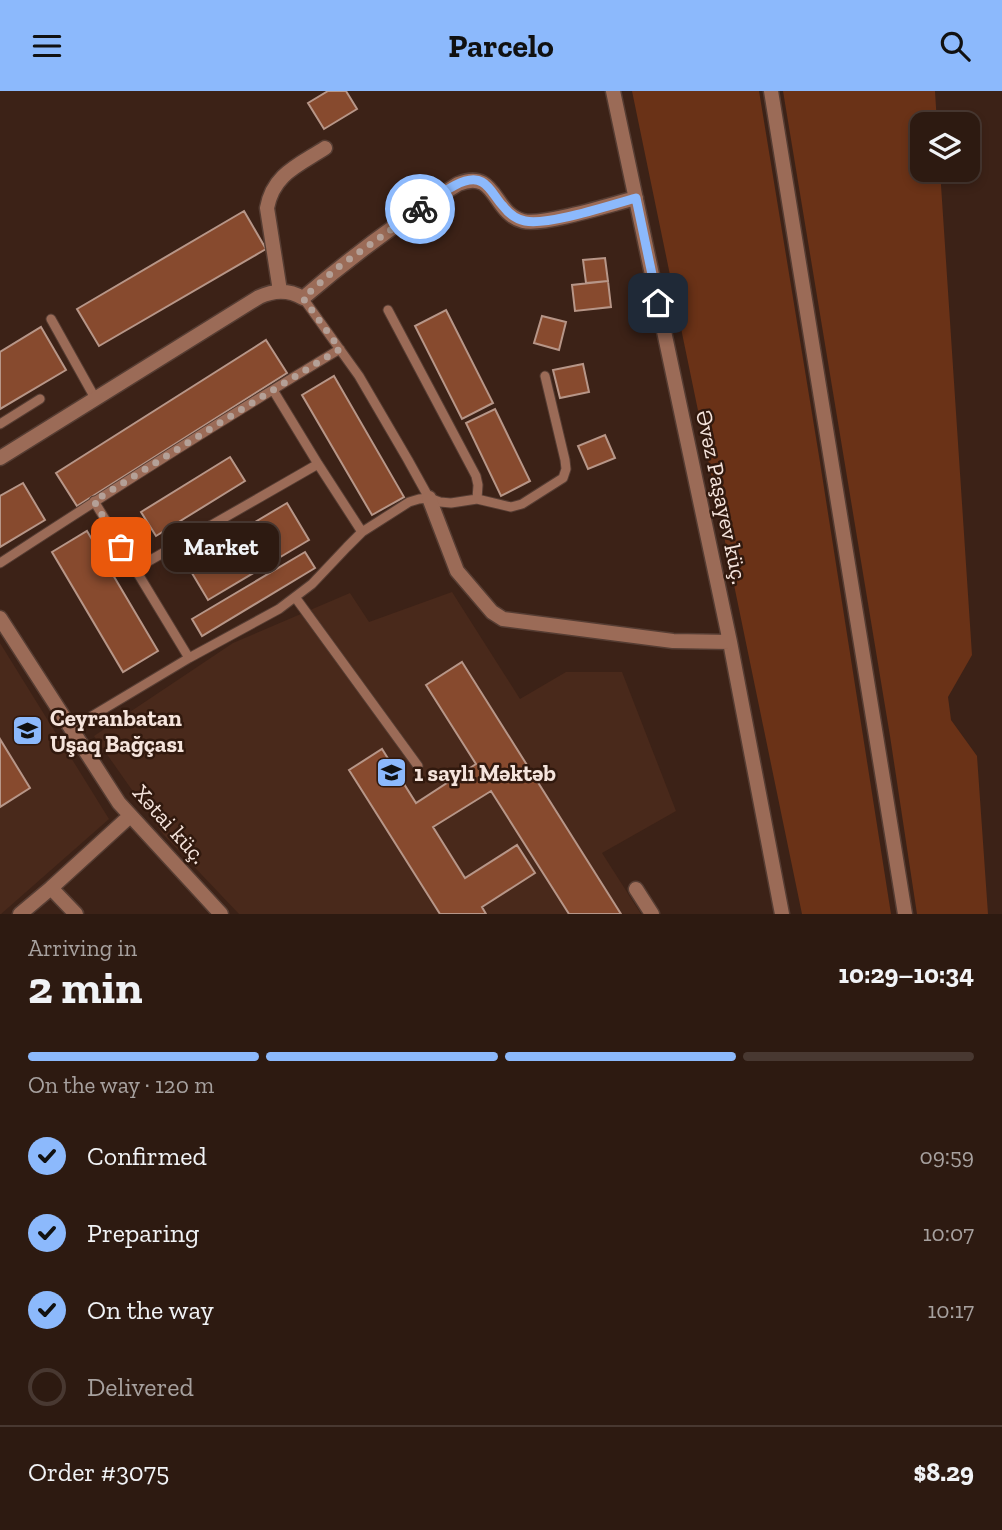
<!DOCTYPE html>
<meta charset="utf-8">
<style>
body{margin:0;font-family:"Zilla Slab",serif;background:#39271f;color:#f1f3f6;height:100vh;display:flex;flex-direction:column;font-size:26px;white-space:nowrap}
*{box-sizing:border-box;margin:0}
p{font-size:23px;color:#a7a19f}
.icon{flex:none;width:38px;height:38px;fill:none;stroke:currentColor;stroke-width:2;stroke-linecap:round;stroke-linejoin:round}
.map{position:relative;height:823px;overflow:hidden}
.details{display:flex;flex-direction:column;background:#2d1a11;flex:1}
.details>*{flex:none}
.controls{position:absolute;left:910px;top:21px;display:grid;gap:14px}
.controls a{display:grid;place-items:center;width:70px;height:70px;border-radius:14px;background:#2d1a11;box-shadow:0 4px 10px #0003,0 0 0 2px #483831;font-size:35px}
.pin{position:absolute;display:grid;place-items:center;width:60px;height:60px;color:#fff;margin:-30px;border-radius:14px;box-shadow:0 4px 10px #0006}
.courier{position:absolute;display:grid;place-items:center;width:70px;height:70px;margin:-35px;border:5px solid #8cb9fc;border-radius:50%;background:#fff;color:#222;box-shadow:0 2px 9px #0007}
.bubble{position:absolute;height:49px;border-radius:14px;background:#2d1a11;box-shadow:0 4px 10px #0003,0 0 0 2px #483831;font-size:23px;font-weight:700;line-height:49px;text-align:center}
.headline em{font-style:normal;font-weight:700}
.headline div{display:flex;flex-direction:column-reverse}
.headline{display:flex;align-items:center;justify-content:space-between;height:119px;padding:0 28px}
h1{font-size:46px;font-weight:700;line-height:52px}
.bar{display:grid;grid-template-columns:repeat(4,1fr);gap:10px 7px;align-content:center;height:84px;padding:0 28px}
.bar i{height:9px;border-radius:5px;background:#483831}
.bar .on{background:#8cb9fc}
.bar p{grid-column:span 4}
.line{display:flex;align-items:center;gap:18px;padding:0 28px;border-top:2px solid #483831}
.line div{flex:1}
ol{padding:0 28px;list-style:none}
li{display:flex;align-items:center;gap:21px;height:77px}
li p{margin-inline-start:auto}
li .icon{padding:7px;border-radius:50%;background:#8cb9fc;color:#111;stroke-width:4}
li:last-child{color:#a7a19f}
li i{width:38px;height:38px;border:4px solid #483831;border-radius:50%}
header{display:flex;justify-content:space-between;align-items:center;height:91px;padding:0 28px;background:#8cb9fc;color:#111;font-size:32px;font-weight:700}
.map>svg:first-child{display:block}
.built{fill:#49291b}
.green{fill:#6a3217}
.building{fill:#874a2e;stroke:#b79688;stroke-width:2}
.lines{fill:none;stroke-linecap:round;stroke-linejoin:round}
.service-casing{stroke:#563d33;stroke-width:11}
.minor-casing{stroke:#563d33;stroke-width:17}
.service{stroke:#9b6b57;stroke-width:9}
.minor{stroke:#9b6b57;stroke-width:14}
.done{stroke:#b4a097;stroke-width:7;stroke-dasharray:0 12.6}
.route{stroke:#8cb9fc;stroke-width:9}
.labels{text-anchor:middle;stroke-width:5;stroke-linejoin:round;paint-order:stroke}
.street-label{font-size:23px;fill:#f5e4dc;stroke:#31190e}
.poi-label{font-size:23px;font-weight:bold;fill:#f5e4dc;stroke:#31190e;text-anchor:start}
</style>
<header><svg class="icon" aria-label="menu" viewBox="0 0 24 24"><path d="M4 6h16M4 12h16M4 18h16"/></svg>Parcelo<svg class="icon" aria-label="search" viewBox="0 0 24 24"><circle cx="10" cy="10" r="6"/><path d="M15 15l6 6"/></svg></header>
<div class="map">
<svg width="1002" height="823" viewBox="0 0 1002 823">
<rect width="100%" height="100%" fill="#3c2217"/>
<path class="built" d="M452 501 520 608 566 581H622L676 720 602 762 641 823H239L163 743 94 645 233 552 350 502 369 531Z
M0 552 109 728 1 823H0Z"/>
<path class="green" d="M632 0H759L819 365 891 823H802Z
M783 0H935L937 33H922V79H940L972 564 948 606 951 629 977 665 988 823H917L890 645Z"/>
<path class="building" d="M328 0H346L357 18 324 38 308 12Z
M244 120 266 158 99 255 77 218Z
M605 167 608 190 586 192 583 169Z
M608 190 611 216 575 220 572 194Z
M446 219 493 312 462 328 415 235Z
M542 225 566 231 559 259 534 252Z
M41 236 66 279 0 318V261Z
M266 249 287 282 77 415 56 382Z
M583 273 589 301 560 307 553 279Z
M334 285 404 406 372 424 302 304Z
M495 318 530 390 501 405 466 332Z
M605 344 615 367 588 378 578 355Z
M230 366 245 390 156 445 141 421Z
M23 392 45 429 0 456V405Z
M287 412 309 449 208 509 186 472Z
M136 432 146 447 130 458 120 443Z
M87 440 158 560 123 581 52 461Z
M305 461 315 477 202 545 192 528Z
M462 571 621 823H569L491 700 433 736 465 787 517 754 535 782 482 816 486 823H440L349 679 382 658 416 712 476 673 426 594Z
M0 648 30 697 0 716Z"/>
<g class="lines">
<defs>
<path id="service" d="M303 207 359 285 408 369 429 407
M388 219 476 385 478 394 477 408
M51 228 95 307
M273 299 318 373 362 441
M0 333 40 308
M94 410 189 567
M0 472C112 399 225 327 340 258
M135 478 318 373
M295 506 418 675
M72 637 189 567 279 518 312 493 347 456 362 441 409 411 419 408 429 407 440 411 451 412 477 408 511 416 522 413 563 387 566 378 565 369 545 285"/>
<path id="minor" d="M613 0 730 551 782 823
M771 0 905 823
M280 200 267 117C273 83 299 74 325 57
M0 367 259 206C274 199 288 198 303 207 352 165 403 127 458 93 497 77 492 122 523 130 544 135 612 113 636 107
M429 407 457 480 492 521 503 528 673 550 730 551
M0 527 119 712 221 823
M51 797 76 823
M636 798 652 823
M20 823 51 797 130 725"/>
</defs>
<use href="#service" class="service-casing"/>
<use href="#minor" class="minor-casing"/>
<use href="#service" class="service"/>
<use href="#minor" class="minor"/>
</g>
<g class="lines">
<path class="done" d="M121 456 94 410 273 299 340 258 303 207 337 177 420 118"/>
<path class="route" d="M420 118C434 108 465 81 482 91 491 96 496 108 503 115 509 123 515 128 525 130 548 135 610 114 636 107L658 212"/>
</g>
<defs>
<symbol id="school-square" viewBox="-11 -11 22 22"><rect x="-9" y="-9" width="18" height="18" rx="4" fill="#8cb9fc" stroke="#31190e"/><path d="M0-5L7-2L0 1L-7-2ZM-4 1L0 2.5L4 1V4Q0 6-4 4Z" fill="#111"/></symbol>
</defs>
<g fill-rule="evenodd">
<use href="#school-square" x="10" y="622" width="35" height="35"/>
<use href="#school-square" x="374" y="664" width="35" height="35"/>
</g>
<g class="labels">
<g class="street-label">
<text transform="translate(722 406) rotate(78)" y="8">Əvəz Paşayev küç.</text>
<text transform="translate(170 733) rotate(48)" y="8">Xətai küç.</text>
</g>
<g class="poi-label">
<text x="50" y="635">Ceyranbatan<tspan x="50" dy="26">Uşaq Bağçası</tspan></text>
<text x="414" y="690">1 saylı Məktəb</text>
</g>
</g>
</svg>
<div class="controls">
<a><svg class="icon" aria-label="layers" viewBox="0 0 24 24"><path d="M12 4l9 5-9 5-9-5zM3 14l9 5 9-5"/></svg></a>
</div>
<div class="pin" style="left:121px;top:456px;background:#ea580c"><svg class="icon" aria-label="bag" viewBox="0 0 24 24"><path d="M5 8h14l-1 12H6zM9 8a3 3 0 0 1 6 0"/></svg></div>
<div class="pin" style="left:658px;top:212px;background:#1f2937"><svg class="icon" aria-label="home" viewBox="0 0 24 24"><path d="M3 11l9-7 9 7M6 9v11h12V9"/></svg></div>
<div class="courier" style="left:420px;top:118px"><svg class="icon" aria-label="bike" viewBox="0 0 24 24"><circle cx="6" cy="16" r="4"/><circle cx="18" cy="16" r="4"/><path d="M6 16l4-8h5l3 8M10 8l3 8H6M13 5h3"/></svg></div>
<div class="bubble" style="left:163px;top:432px;width:116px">Market</div>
</div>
<section class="details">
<div class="headline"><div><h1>2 min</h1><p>Arriving in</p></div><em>10:29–10:34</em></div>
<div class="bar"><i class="on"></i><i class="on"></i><i class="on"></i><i></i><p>On the way · 120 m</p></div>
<ol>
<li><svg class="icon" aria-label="check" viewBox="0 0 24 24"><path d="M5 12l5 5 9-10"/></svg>Confirmed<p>09:59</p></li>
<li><svg class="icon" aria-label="check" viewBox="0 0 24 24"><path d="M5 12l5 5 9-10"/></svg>Preparing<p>10:07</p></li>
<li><svg class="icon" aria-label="check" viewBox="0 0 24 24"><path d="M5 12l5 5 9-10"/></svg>On the way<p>10:17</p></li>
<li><i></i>Delivered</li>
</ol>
<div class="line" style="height:91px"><div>Order #3075</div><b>$8.29</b></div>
</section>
